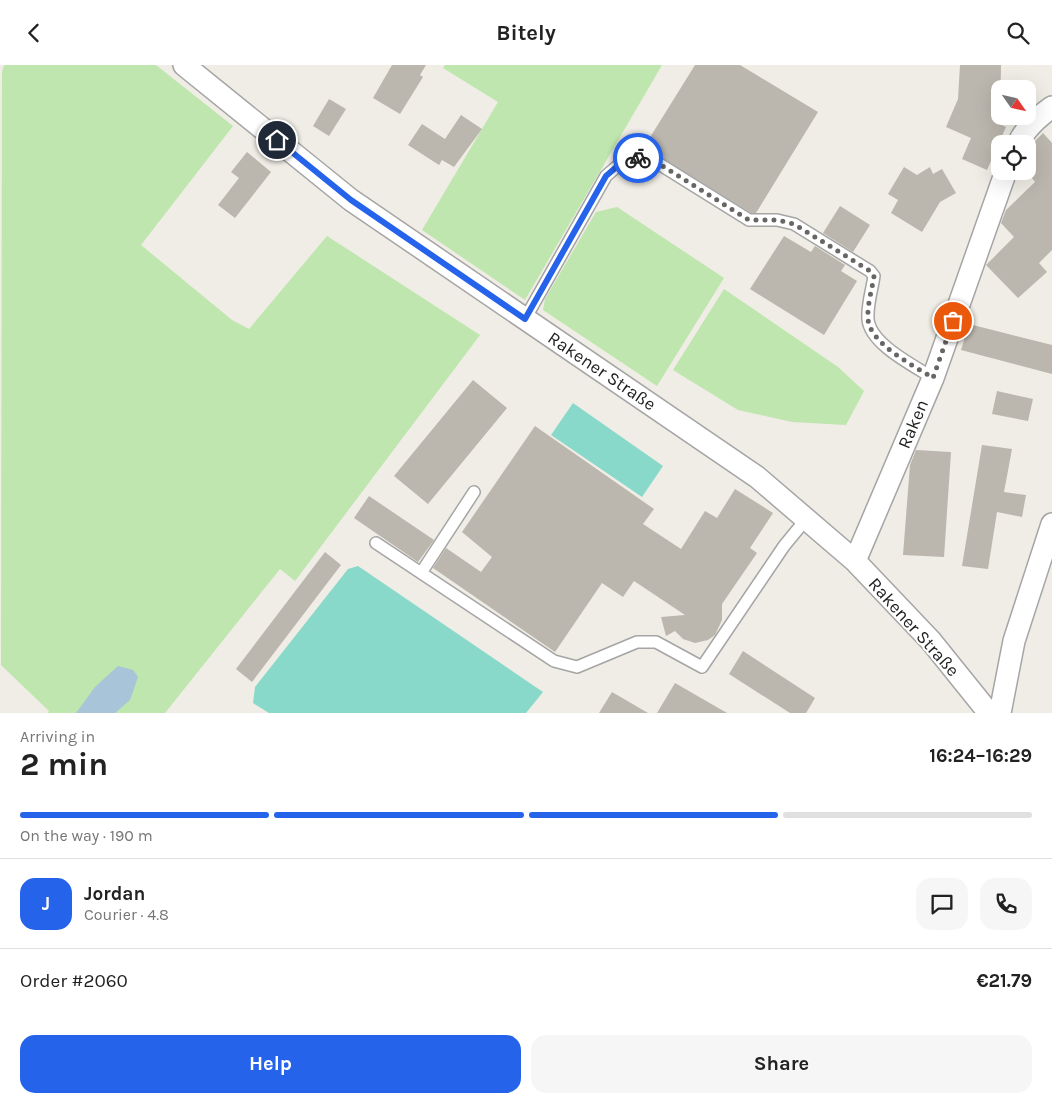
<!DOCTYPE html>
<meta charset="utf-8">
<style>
body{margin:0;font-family:Karla,sans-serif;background:#f6f6f6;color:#222;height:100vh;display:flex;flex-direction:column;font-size:19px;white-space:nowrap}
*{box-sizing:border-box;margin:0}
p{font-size:16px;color:#767676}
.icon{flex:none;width:28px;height:28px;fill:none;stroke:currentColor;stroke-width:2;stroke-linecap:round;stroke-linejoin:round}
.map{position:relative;height:648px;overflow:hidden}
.details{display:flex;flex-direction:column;background:#fff;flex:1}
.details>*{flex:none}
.needle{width:32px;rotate:124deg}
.tools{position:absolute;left:991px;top:15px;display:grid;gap:10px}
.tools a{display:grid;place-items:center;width:45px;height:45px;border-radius:10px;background:#fff;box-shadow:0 5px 20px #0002;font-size:25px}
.pin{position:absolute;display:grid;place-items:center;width:42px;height:42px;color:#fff;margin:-21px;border:2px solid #fff;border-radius:50%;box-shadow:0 1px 5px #0007}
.courier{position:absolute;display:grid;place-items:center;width:50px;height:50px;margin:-25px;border:4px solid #2563eb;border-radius:50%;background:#fff;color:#222;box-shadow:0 1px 6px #0007}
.head em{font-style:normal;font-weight:700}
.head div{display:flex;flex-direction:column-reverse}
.head{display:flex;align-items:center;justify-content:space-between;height:85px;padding:0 20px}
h1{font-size:32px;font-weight:700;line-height:38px}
.bar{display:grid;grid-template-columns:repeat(4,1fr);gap:8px 5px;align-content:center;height:60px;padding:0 20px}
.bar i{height:6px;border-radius:4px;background:#e0e0e0}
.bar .current{background:#2563eb}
.bar p{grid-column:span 4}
.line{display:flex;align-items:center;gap:12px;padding:0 20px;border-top:1px solid #e0e0e0}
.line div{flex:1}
.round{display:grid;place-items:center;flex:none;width:52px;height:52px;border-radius:15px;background:#f6f6f6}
.button{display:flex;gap:10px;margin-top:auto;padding:10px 20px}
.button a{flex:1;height:58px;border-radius:15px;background:#2563eb;color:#fff;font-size:20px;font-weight:700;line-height:58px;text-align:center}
.button a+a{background:#f6f6f6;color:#222}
header{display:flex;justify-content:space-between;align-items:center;height:65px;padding:0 20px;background:#fff;font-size:22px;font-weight:700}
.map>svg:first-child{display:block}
.grass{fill:#bee6ae}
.pitch{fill:#88d9ca}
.water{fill:#a8c4d9}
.building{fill:#bbb6ae}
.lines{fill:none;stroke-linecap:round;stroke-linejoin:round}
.service-casing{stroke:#a5a5a5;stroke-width:14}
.minor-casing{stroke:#a5a5a5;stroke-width:24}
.service{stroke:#fff;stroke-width:11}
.minor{stroke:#fff;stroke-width:21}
.done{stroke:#676664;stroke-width:5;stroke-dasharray:0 9}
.route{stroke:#2563eb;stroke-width:6}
.labels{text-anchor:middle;stroke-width:4;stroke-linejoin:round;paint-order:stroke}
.street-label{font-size:18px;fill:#1e1e1e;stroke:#fff}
</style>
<header><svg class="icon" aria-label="back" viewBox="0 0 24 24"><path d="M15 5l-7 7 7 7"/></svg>Bitely<svg class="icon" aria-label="search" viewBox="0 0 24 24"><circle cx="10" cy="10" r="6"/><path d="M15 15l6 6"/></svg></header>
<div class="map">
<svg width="1052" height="648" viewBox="0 0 1052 648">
<rect width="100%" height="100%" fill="#efede5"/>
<path class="grass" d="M4 0H156L233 61 141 180 232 255 249 264 327 171 480 270 295 516 280 504 165 648H48L49 646 1 600 2 7Z
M445 0H662L525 235 422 165 498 37 443 3Z
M617 142 724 213 657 321 543 245 545 234 596 147Z
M724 224 838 302 864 326 846 360 792 357 738 345 673 305Z"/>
<path class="pitch" d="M573 338 663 401 642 432 551 370Z
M358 501 543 627 526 648H269L253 638 255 622 348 504Z"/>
<path class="water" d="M118 601 133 605 138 612 130 635 115 648H76L95 622Z"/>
<path class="building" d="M392 0H426L420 10 423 12 400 49 373 33Z
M695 0H740L818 47 756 148H751L644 82Z
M960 0H1001L1000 59 1006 62 987 105 962 94 971 73 946 62 958 34Z
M329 34 346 44 329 71 313 61Z
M461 50 482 64 454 102 442 95 439 100 408 80 422 59 445 74Z
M1043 68 1052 78V185L1039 198 1047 207 1018 233 986 200 1014 172 1001 158 1006 145 1035 117 1028 108V87L1033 78Z
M247 87 271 107 235 153 218 140 239 113 231 107Z
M904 102 917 110 930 102 933 109 942 104 956 128 940 137 922 167 891 148 898 135 888 129Z
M840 141 870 160 853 187 823 168Z
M784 171 811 187 815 181 845 200 841 206 857 216 824 270 750 224Z
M969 259 1052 280V309L961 285Z
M473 315 507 343 428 439 394 411Z
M997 326 1033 334 1028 356 992 349Z
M535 361 654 444 643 459 681 484 705 446 717 453 735 424 773 448 750 483 757 488 722 539V555L715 570 708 575 695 578 683 574 675 566 666 571 661 552 685 550 634 516 623 532 602 518 555 587 433 503 446 483 481 507 492 492 462 467Z
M982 380 1012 384 1004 427 1026 430 1022 452 997 447 988 504 962 501Z
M916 385 951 387 944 492 903 490 910 400Z
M369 431 434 475 418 497 354 453Z
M325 487 341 500 252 617 236 604Z
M743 586 815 633 806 648H790L729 609Z
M675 618 727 648H657Z
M612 627 648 648H599Z"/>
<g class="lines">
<defs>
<path id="service" d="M525 254 606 111 629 91 656 97 749 155H777L794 159 870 206 874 211C872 225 867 240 868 254 870 279 913 300 933 313
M376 478 554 596 577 602 637 577H656L702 602 784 481 807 453
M421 508 474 427"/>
<path id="minor" d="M184 0 351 135 757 412 855 496 931 576 989 648
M1018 79C1025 63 1038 52 1052 42
M855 496 933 313 1006 106
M1000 648 1014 576 1052 459"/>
</defs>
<use href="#service" class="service-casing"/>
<use href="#minor" class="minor-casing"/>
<use href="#service" class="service"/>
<use href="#minor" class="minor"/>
</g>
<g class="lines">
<path class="done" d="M638 93 656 97 749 155H777L794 159 870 206 874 211C872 225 867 240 868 254 870 279 913 300 933 313L953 256"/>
<path class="route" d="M277 75 351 135 525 254 606 111 629 91 638 93"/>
</g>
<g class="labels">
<g class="street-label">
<text transform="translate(602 306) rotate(34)" y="6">Rakener Straße</text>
<text transform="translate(913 359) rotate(-67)" y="6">Raken</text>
<text transform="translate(914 562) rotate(48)" y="6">Rakener Straße</text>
</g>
</g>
</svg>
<div class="tools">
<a><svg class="needle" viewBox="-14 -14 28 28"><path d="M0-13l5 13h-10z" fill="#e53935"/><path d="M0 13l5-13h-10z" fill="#767676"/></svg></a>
<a><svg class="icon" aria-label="locate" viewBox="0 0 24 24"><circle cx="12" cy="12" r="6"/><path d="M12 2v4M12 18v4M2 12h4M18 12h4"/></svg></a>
</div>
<div class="pin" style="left:953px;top:256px;background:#ea580c"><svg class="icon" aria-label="bag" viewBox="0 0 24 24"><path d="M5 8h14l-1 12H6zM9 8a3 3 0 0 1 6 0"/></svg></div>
<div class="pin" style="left:277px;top:75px;background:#1f2937"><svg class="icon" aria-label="home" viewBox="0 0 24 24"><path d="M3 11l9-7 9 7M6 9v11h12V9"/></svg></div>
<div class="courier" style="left:638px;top:93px"><svg class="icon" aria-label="bike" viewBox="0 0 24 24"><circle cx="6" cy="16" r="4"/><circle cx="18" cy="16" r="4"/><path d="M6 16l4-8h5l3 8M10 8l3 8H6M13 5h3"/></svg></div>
</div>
<section class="details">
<div class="head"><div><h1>2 min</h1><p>Arriving in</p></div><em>16:24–16:29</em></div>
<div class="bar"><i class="current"></i><i class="current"></i><i class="current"></i><i></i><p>On the way · 190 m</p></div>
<div class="line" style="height:90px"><b class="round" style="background:#2563eb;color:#fff">J</b><div><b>Jordan</b><p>Courier · 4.8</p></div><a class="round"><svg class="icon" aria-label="chat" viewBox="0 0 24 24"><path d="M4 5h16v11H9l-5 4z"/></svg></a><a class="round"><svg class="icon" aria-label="phone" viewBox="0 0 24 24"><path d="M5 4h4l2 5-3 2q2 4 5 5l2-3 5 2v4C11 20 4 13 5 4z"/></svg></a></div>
<div class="line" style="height:65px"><div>Order #2060</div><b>€21.79</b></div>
<div class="button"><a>Help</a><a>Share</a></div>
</section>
